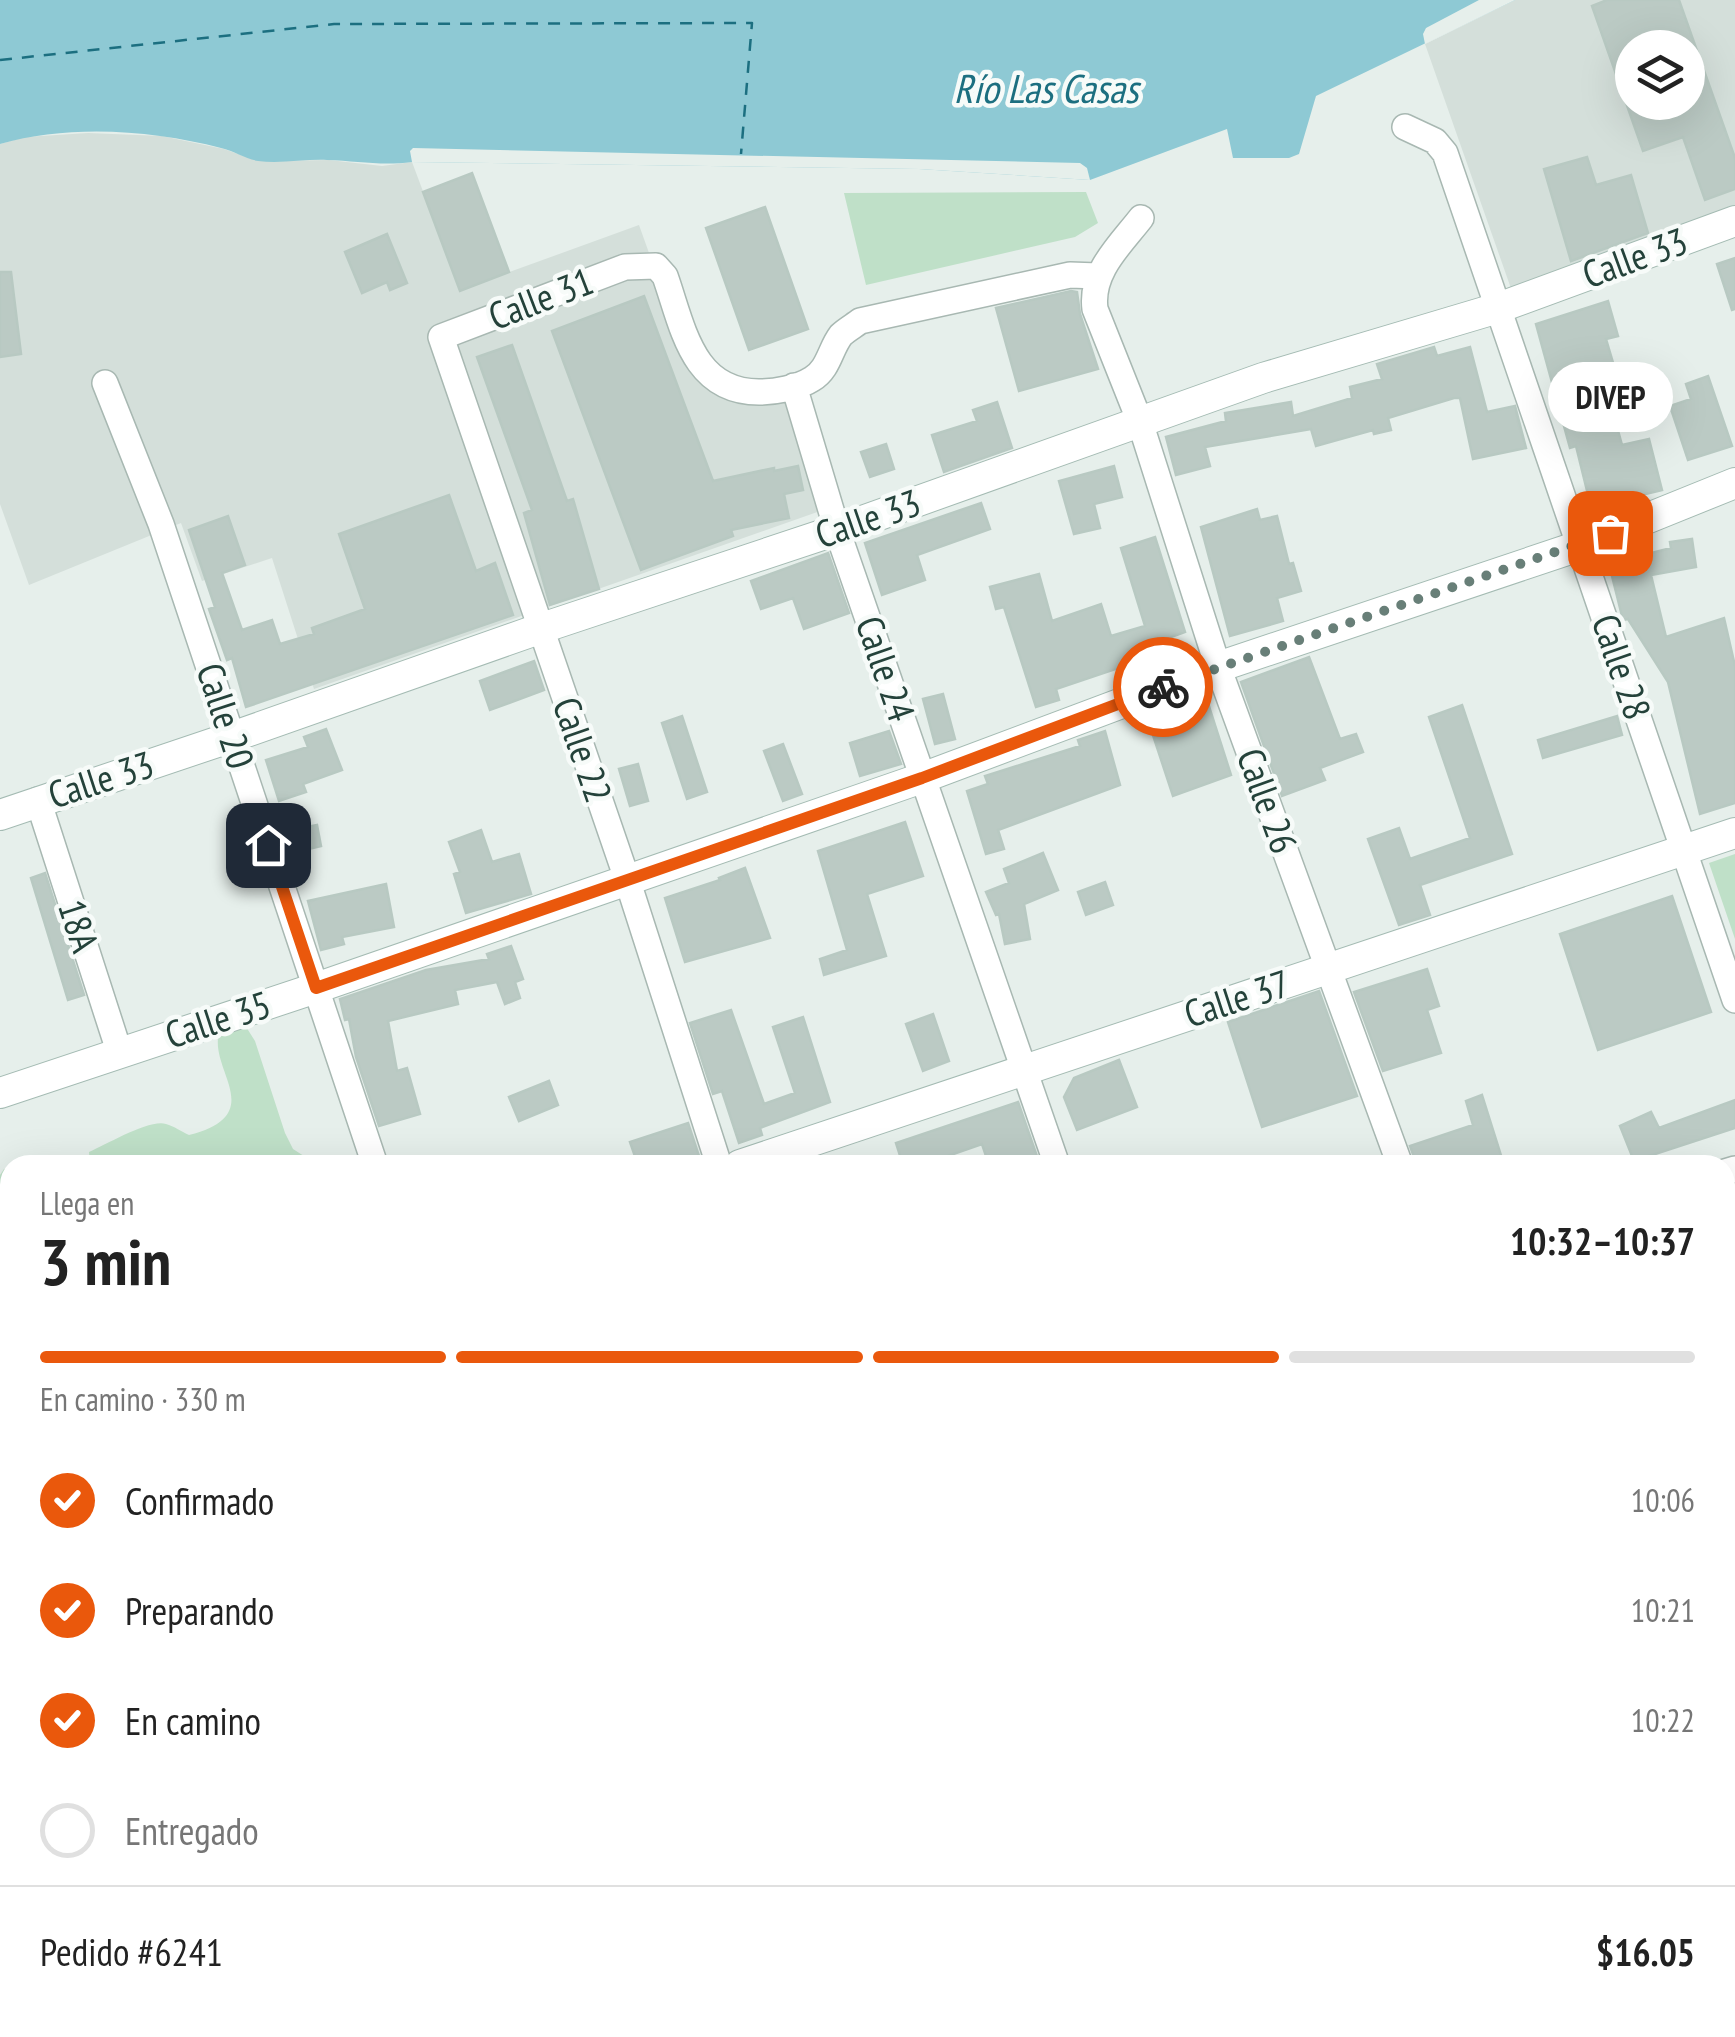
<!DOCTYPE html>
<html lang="es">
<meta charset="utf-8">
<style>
body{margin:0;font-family:"PT Sans Narrow",sans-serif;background:#f2f2f2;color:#222;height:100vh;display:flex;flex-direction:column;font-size:38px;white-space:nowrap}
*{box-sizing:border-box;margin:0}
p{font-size:32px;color:#767676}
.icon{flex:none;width:55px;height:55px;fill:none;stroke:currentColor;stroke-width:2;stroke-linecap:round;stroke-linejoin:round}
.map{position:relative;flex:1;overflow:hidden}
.details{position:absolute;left:0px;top:1155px;width:1735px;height:882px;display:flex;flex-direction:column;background:#fff;border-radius:30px 30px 0 0;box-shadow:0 10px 40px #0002}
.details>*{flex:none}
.fabs{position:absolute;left:1615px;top:30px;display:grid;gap:20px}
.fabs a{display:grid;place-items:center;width:90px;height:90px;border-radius:50%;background:#fff;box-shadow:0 10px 40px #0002;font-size:50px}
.pin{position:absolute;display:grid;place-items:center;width:85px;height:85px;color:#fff;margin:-42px;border-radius:20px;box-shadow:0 5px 15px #0006}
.courier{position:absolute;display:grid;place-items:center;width:100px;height:100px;margin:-50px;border:8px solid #ea580c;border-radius:50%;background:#fff;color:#222;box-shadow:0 2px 12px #0007}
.bubble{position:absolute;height:70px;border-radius:35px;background:#fff;box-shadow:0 10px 40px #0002;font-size:32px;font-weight:700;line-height:70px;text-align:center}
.summary em{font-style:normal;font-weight:700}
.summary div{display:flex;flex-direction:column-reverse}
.summary{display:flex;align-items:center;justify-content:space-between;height:170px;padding:0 40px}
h1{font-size:65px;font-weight:700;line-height:75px}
.bar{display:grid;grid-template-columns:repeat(4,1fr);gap:15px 10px;align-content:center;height:120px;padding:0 40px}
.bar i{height:12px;border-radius:8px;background:#e0e0e0}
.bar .current{background:#ea580c}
.bar p{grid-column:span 4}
.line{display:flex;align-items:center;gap:25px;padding:0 40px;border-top:2px solid #e0e0e0}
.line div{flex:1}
ol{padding:0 40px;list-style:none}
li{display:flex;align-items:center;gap:30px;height:110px}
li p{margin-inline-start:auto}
li .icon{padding:10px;border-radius:50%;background:#ea580c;color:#fff;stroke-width:4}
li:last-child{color:#767676}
li i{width:55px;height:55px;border:5px solid #e0e0e0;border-radius:50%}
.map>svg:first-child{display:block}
.built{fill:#d4dfda;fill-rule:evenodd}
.green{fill:#bfe0c8}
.water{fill:#8ec9d4}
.pier{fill:#e6efeb}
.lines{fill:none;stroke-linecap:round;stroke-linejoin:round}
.ferry{stroke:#1c6f80;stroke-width:2.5;stroke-dasharray:12 10;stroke-linecap:butt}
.building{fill:#bbcac4;stroke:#b8c9c2;stroke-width:2.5;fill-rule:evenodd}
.street-casing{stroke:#a8b8b2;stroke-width:28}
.secondary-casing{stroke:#a4bbb3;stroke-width:32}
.primary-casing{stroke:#c2cac8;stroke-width:32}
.street{stroke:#fff;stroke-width:25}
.secondary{stroke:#fff;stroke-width:30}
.primary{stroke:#6aa596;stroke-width:30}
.done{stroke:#687f78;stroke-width:10;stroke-dasharray:0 18}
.route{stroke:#ea580c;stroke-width:12}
.labels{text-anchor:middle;stroke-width:9;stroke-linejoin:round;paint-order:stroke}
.street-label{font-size:38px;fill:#24423a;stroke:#f7fbf9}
.water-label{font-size:40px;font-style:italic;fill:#1c6f80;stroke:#f7fbf9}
</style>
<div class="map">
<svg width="1735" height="2037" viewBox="0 0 1735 2037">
<rect width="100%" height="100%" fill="#e6efeb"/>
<path class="built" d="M1515 0H1735V207L1514 297 1425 44ZM1632 48H1688V102H1632Z
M88 133 162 136 224 149 258 161 329 160 382 166 412 162 460 290 639 225 687 359 705 381 737 402 760 404 786 400 823 510 314 689 272 558 202 581 181 523 29 585 0 504V144L25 137Z
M0 1886 10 1896V2028H48L45 2037H0Z"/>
<path class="green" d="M1086 192 1098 223 1075 237 866 285 844 193Z
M1735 854V939L1709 863Z
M236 1011 255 1041 285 1133 293 1149 318 1165H90L89 1152C108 1144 149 1119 166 1124 174 1126 182 1132 189 1135 286 1110 178 1052 236 1011Z
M10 1168V1209H0V1175L4 1169Z
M1735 1187V1338L1725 1341V1190Z
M10 1772V1848L0 1838V1775Z"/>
<path class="water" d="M0 0H1515L1316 96 1299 154 1289 158H1233L1227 129 1090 180 919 169 412 162C382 166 357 161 327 160 305 159 280 164 258 161 246 159 234 151 221 148 152 130 70 124 0 144Z"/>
<path class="pier" d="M1479 0H1515L1425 44 1423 34 1426 28Z
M413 148 1080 163 1087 168 1090 180 919 169 412 162 410 151Z"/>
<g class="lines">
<path class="ferry" d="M0 60 334 24 752 23 741 154"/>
</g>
<path class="building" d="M1607 0H1679L1735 158V189L1705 200 1683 137 1643 151 1592 6ZM1632 48H1688V102H1632Z
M1587 157 1596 185 1631 175 1648 233 1571 261 1544 169Z
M472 173 509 272 460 291 423 192Z
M765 207 808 329 749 350 706 228Z
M387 234 407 283 390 290 387 282 362 293 345 252Z
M1735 258V309L1732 310 1717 264Z
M0 272H11L21 354 0 357Z
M1071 291 1077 292 1080 314 1098 369 1019 391 996 308Z
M644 296 713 481 774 468V471L798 466 803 490 784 494 789 518 731 530 733 536 641 570 552 331Z
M1608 301 1618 336 1606 339 1614 366 1601 369 1622 445 1649 439 1662 490 1591 507 1576 446 1570 448 1536 324Z
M512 345 567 501 573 499 599 589 550 605 524 513 532 510 477 357Z
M1434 347 1437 356 1470 347 1487 412 1515 406 1526 448 1473 459 1460 398H1454L1388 418 1391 430 1374 434 1373 430 1316 446 1311 429 1205 447 1210 466 1176 475 1166 437 1226 421 1225 413 1291 402 1293 416 1352 398 1350 387 1382 379 1377 364Z
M1708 376 1732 446 1688 460 1670 406 1691 399 1686 384Z
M997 402 1012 448 944 472 932 435 977 421 973 410Z
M886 444 894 469 870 477 861 452Z
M1114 466 1122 497 1094 504 1100 528 1074 534 1059 481Z
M449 495 476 571 495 563 513 615 246 707 232 658 227 660 209 609 215 607 189 530 228 516 245 565 222 573 242 630 272 620 280 644 314 634 312 628 365 609 339 534Z
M981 503 990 529 917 555 925 580 882 595 865 543Z
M1257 509 1260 520 1277 516 1289 564 1293 563 1301 591 1277 598 1283 621 1230 636 1201 527Z
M1155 537 1185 632 1171 637 1176 656 1141 667 1139 661 1056 689 1059 700 1036 707 1004 607 996 609 990 587 1039 574 1052 621 1101 604 1111 636 1145 626 1121 548Z
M1692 539 1696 567 1651 575 1666 637 1724 618 1735 666V803L1700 814 1668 682 1628 619 1623 620 1609 564 1671 548 1670 542Z
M828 553 849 613 804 629 793 598 761 609 751 581Z
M1309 657 1340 739 1356 734 1363 752 1320 768 1325 780 1282 796 1241 682Z
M534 661 544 690 490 710 480 681Z
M943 694 955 739 935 744 923 699Z
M1205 694 1231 775 1173 796 1150 726 1190 713 1186 701Z
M1462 705 1512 854 1420 885 1430 915 1399 925 1368 839 1399 828 1410 859 1470 838 1429 717Z
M682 716 707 792 687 799 662 723Z
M1617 716 1622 735 1543 758 1538 740Z
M326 729 342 770 303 784 306 792 279 801 266 760 308 747 304 737Z
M889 731 901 764 860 776 850 743Z
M1105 731 1120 785 998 830 1004 849 986 854 967 791 988 784 985 776 1080 746 1078 740Z
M783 744 802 794 783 801 764 751Z
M638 764 648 801 630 806 619 769Z
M905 822 923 876 867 894 886 956 824 975 820 959 847 950 818 851Z
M317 825 321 846 296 852 292 830Z
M481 830 492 862 519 854 531 894 466 913 454 874 460 872 449 842Z
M1043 853 1058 890 1024 904 1030 939 1005 944 999 914 996 915 986 892 1009 883 1004 869Z
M745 868 770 938 685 962 665 898 720 880 719 878Z
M45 873 84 995 68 1000 31 878Z
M1105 882 1113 905 1086 915 1078 892Z
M386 884 394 927 342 937 344 944 321 950 308 901Z
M1672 896 1711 1012 1598 1050 1560 934Z
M511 946 523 979 515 982 520 998 505 1004 497 982 455 990 458 1004 388 1021 397 1071 407 1068 420 1114 379 1126 356 1057 349 1019 345 1020 340 999 426 970 489 959 487 954Z
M1427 969 1439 1006 1427 1010 1441 1053 1383 1071 1354 992Z
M1319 991 1357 1096 1262 1127 1228 1022Z
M731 1010 764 1104 795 1093 773 1027 803 1017 830 1102 760 1128 762 1135 739 1143 722 1091 713 1094 690 1023Z
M933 1014 949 1061 923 1071 906 1024Z
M1119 1060 1137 1107 1077 1130 1064 1097 1074 1078Z
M549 1081 558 1105 519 1121 509 1097Z
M1482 1095 1504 1165H1417L1410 1146 1473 1125 1466 1101Z
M1735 1100V1128L1634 1161 1620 1126 1651 1112 1659 1128Z
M1018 1102 1040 1165H989L982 1144 922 1165H903L896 1143Z
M688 1123 702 1165H638L630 1142Z"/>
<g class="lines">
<defs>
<path id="street" d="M1405 127 1435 141 1445 153 1735 1000
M1141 218C1120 245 1090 272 1095 309L1140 422 1218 667 1400 1165
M105 383 161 524 375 1165
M794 386 837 530 1057 1165
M38 800 119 1051
M719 1165 627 879 441 337 625 267 656 266 665 276C683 327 692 392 759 392 775 392 798 388 812 379 829 369 830 349 841 335 846 330 855 325 860 321L1070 275 1098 276
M1725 1172 1735 1169
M0 1449 10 1445
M1725 1814 1735 1810
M0 1865 10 1876
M147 2028 155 2037
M663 2028 666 2037
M1358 2028 1362 2037
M1695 2028 1699 2037
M1005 2037 1035 2028"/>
<path id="secondary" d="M0 815 232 737 539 629 837 530 1263 378 1498 308 1735 221
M0 1093 316 988 922 778 1218 667 1579 546 1735 483
M740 1165 1735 833
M0 1394 10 1416
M0 1762 10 1758
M75 2037 79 2028"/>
<path id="primary" d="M1725 1538 1735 1535
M199 2037 235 2028"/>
</defs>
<use href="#street" class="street-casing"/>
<use href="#secondary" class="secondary-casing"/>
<use href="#primary" class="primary-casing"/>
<use href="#street" class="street"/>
<use href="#secondary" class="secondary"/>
<use href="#primary" class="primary"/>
</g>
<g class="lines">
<path class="done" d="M1163 687 1610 533"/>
<path class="route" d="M268 845 316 988 922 778 1163 687"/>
</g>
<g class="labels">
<g class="street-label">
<text transform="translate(1635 258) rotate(-20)" y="13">Calle 33</text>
<text transform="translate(541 299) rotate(-21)" y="13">Calle 31</text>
<text transform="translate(868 519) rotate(-19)" y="13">Calle 33</text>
<text transform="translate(1621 667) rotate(71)" y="13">Calle 28</text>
<text transform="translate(885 669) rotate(71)" y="13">Calle 24</text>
<text transform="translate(225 716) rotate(72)" y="13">Calle 20</text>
<text transform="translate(582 750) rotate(71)" y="13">Calle 22</text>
<text transform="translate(101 780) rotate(-18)" y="13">Calle 33</text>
<text transform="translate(1267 801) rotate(70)" y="13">Calle 26</text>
<text transform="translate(78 926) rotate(72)" y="13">18A</text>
<text transform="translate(1237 999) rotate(-18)" y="13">Calle 37</text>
<text transform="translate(218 1020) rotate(-18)" y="13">Calle 35</text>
</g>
<g class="water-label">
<text x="1046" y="103">Río Las Casas</text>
</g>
</g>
</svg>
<div class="fabs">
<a><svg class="icon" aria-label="layers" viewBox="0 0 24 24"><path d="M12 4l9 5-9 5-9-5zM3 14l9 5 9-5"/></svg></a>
</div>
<div class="pin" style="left:1610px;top:533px;background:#ea580c"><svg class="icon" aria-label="bag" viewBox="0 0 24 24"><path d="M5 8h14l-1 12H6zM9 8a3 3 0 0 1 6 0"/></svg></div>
<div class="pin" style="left:268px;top:845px;background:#1f2937"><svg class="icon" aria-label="home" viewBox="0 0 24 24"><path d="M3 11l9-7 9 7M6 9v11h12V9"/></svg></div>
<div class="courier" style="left:1163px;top:687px"><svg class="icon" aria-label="bike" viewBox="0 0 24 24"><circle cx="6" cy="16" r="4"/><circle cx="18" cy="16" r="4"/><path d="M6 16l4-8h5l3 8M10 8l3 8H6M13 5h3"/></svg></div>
<div class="bubble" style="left:1548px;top:362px;width:125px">DIVEP</div>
<section class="details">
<div class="summary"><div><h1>3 min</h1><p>Llega en</p></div><em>10:32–10:37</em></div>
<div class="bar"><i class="current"></i><i class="current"></i><i class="current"></i><i></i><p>En camino · 330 m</p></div>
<ol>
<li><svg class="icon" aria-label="check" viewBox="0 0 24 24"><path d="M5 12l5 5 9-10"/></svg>Confirmado<p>10:06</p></li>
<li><svg class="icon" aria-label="check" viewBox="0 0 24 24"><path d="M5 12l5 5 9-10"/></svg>Preparando<p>10:21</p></li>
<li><svg class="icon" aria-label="check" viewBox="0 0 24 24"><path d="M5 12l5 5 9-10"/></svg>En camino<p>10:22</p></li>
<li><i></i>Entregado</li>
</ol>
<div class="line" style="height:130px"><div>Pedido #6241</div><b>$16.05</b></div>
</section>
</div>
